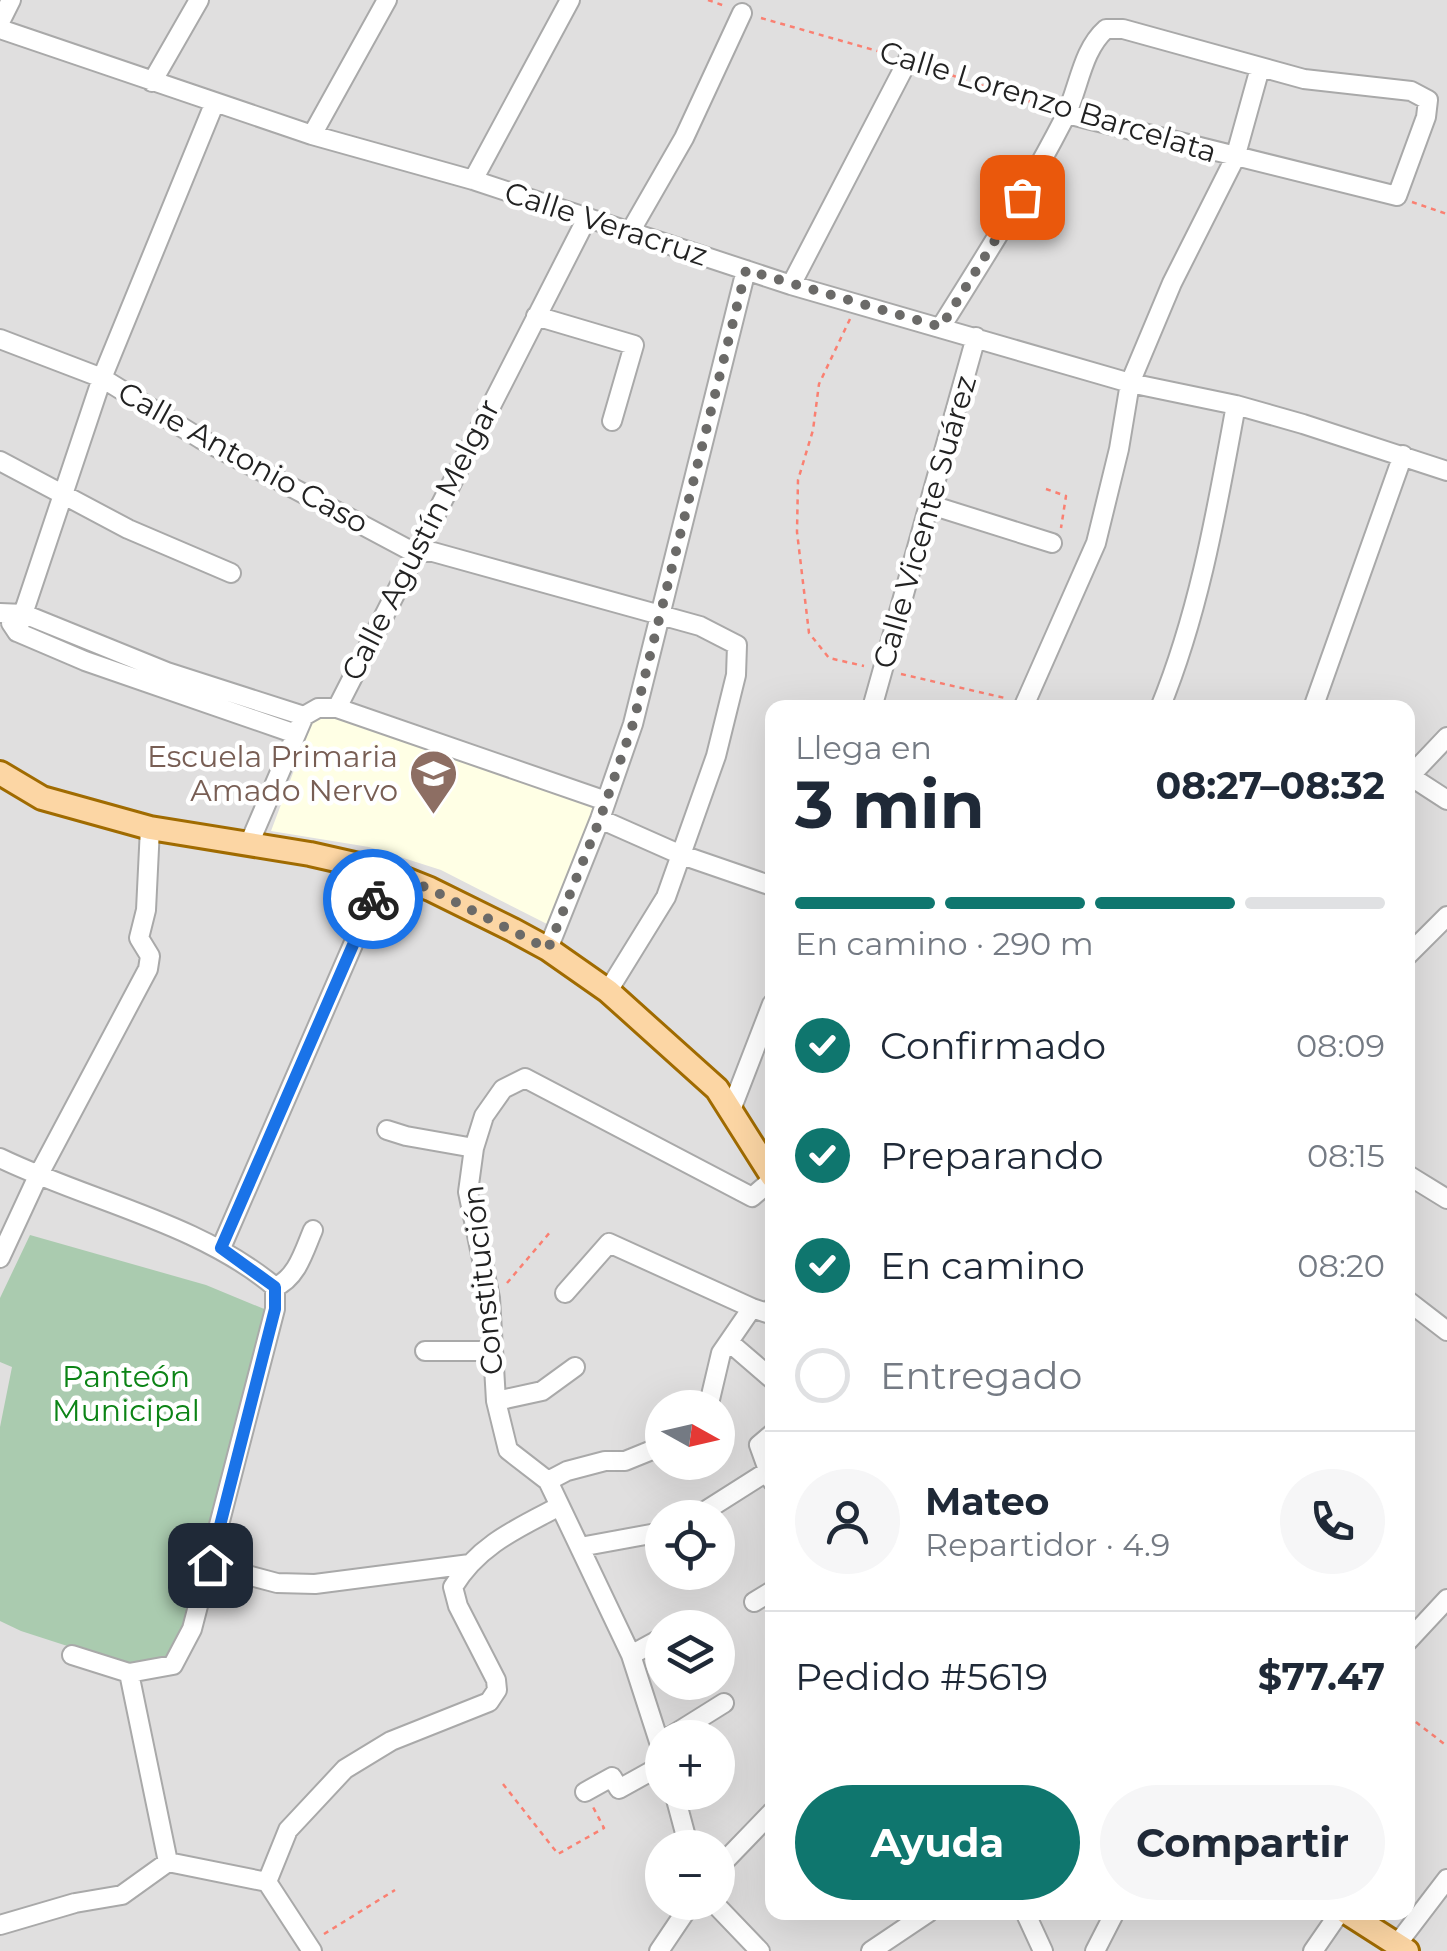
<!DOCTYPE html>
<html lang="es">
<meta charset="utf-8">
<style>
body{margin:0;font-family:Montserrat,sans-serif;background:#f6f6f7;color:#1f2937;height:100vh;display:flex;flex-direction:column;font-size:38px;white-space:nowrap}
*{box-sizing:border-box;margin:0}
p{font-size:32px;color:#747a83}
.icon{flex:none;width:55px;height:55px;fill:none;stroke:currentColor;stroke-width:2;stroke-linecap:round;stroke-linejoin:round}
.map{position:relative;flex:1;overflow:hidden}
.drawer{position:absolute;left:765px;top:700px;width:650px;height:1220px;display:flex;flex-direction:column;background:#fff;border-radius:20px;box-shadow:0 10px 40px #0002}
.drawer>*{flex:none}
.needle{width:65px;rotate:98deg}
.controls{position:absolute;left:645px;top:1390px;display:grid;gap:20px}
.controls a{display:grid;place-items:center;width:90px;height:90px;border-radius:50%;background:#fff;box-shadow:0 10px 40px #0002;font-size:50px}
.pin{position:absolute;display:grid;place-items:center;width:85px;height:85px;color:#fff;margin:-42px;border-radius:20px;box-shadow:0 5px 15px #0006}
.courier{position:absolute;display:grid;place-items:center;width:100px;height:100px;margin:-50px;border:8px solid #1a73e8;border-radius:50%;background:#fff;color:#222;box-shadow:0 2px 12px #0007}
.overview em{font-style:normal;font-weight:700}
.overview div{display:flex;flex-direction:column-reverse}
.overview{display:flex;align-items:center;justify-content:space-between;height:170px;padding:0 30px}
h1{font-size:65px;font-weight:700;line-height:75px}
.bar{display:grid;grid-template-columns:repeat(4,1fr);gap:15px 10px;align-content:center;height:120px;padding:0 30px}
.bar i{height:12px;border-radius:8px;background:#e0e1e3}
.bar .current{background:#0f766e}
.bar p{grid-column:span 4}
.line{display:flex;align-items:center;gap:25px;padding:0 30px;border-top:2px solid #e0e1e3}
.line div{flex:1}
.round{display:grid;place-items:center;flex:none;width:105px;height:105px;border-radius:52px;background:#f6f6f7}
ol{padding:0 30px;list-style:none}
li{display:flex;align-items:center;gap:30px;height:110px}
li p{margin-inline-start:auto}
li .icon{padding:10px;border-radius:50%;background:#0f766e;color:#fff;stroke-width:4}
li:last-child{color:#747a83}
li i{width:55px;height:55px;border:5px solid #e0e1e3;border-radius:50%}
.primary-button{display:flex;gap:20px;margin-top:auto;padding:20px 30px}
.primary-button a{flex:1;height:115px;border-radius:60px;background:#0f766e;color:#fff;font-size:40px;font-weight:700;line-height:115px;text-align:center}
.primary-button a+a{background:#f6f6f7;color:#1f2937}
.map>svg:first-child{display:block}
.residential{fill:#e0dfdf;fill-rule:evenodd}
.education{fill:#ffffe5}
.cemetery{fill:#aacbaf}
.lines{fill:none;stroke-linecap:round;stroke-linejoin:round}
.minor-casing{stroke:#a9a9a9;stroke-width:22}
.major-casing{stroke:#a06b00;stroke-width:28}
.path{stroke:#fa8072;stroke-width:2.5;stroke-dasharray:5 5;stroke-linecap:butt}
.minor{stroke:#fff;stroke-width:18}
.major{stroke:#fcd6a4;stroke-width:22}
.done{stroke:#6b6a68;stroke-width:10;stroke-dasharray:0 18}
.route{stroke:#1a73e8;stroke-width:12}
.labels{text-anchor:middle;stroke-width:9;stroke-linejoin:round;paint-order:stroke}
.street-label{font-size:30px;fill:#222;stroke:#fff}
.education-label{font-size:30px;fill:#785e54;stroke:#fff;text-anchor:end}
.park-label{font-size:30px;fill:#0c8416;stroke:#fff}
</style>
<div class="map">
<svg width="1447" height="1951" viewBox="0 0 1447 1951">
<rect width="100%" height="100%" fill="#f2efe9"/>
<path class="residential" d="M0 0H1447V1951H0ZM772 708H1408V1912H772ZM662 1408H718V1462H662ZM662 1518H718V1572H662ZM662 1628H718V1682H662ZM662 1738H718V1792H662ZM662 1848H718V1902H662Z"/>
<path class="education" d="M332 715 596 804 547 924 441 870 369 847 271 831 313 720Z"/>
<path class="cemetery" d="M30 1235 206 1285 269 1311 186 1628 165 1658 126 1665 21 1631 0 1621V1427L12 1367 0 1362V1298Z"/>
<g class="lines">
<defs>
<path id="minor" d="M0 22 11 0
M0 29 312 135 473 180 791 285 1130 383 1236 405 1303 424 1447 471
M152 82 199 0
M312 135 387 0
M473 180 570 0
M630 232 684 138 742 13
M791 285 908 60
M536 316 634 345 612 421
M941 327C984 258 1027 191 1064 119 1079 90 1081 51 1106 29H1123L1304 79 1411 91 1428 100 1426 117 1397 196 1067 114
M0 339 102 378 201 439 413 552H433L700 626 737 645 736 675 716 756 666 897 608 991
M0 461 128 529 231 573
M931 505 1052 543
M0 613 24 614 167 672 304 716
M11 623 17 632 85 661 296 734
M17 632 102 378 215 102
M337 708 606 801
M872 708 976 337
M1023 708 1096 543 1119 449 1130 383 1172 283 1235 158 1260 68
M1160 708C1200 610 1217 508 1236 405
M1313 708 1403 455
M1447 737 1410 776 1447 800
M600 819 679 854 772 886
M249 844 304 716 318 708H337L587 218
M548 949 600 819 633 724 746 270
M1408 955 1447 916
M731 1110 772 1004
M387 1130 406 1136 474 1148
M0 1158C89 1201 199 1223 275 1287
M1408 1175 1447 1199
M221 1248 385 871
M0 1258 38 1176 148 969 150 956 139 938 146 910 150 828
M275 1287C297 1278 304 1251 313 1230
M565 1293 609 1243 752 1308 767 1313 772 1308
M1408 1301 1447 1331
M729 1342 772 1379
M425 1351H493
M496 1401 542 1391 575 1367
M708 1408 721 1353 752 1308
M548 1481 567 1471 605 1461H625L662 1446
M772 1481 759 1445 772 1434
M694 1518 768 1471
M580 1547 662 1532
M210 1565 277 1583 315 1584 470 1564
M754 1602 772 1591
M681 1628 682 1627
M1408 1641 1447 1599
M72 1655 129 1673 168 1862
M631 1655 662 1638
M129 1673 173 1665 192 1629 275 1309V1287
M668 1738 724 1703
M662 1751 631 1655 560 1506 548 1481 508 1450 496 1401 490 1298 468 1192 474 1148 484 1116 503 1089 525 1078 752 1197 772 1180
M585 1792 612 1777 619 1789 662 1765
M674 1792 689 1848
M718 1868 772 1812
M267 1882 288 1830 345 1769 391 1741 489 1702 497 1690 496 1680 458 1606 453 1587C478 1545 518 1528 560 1506
M713 1902 760 1951
M1025 1912 1043 1951
M0 1925 75 1903 122 1895 168 1862 267 1882 312 1951
M1398 1943 1447 1879
M659 1951 692 1902
M871 1951 929 1912
M1095 1951 1115 1912
M1313 1951 1340 1912"/>
<path id="major" d="M0 773 42 798 150 828 310 854 385 871 430 889 513 930 548 949 608 991 717 1089 772 1176
M1346 1912 1407 1951"/>
</defs>
<use href="#minor" class="minor-casing"/>
<use href="#major" class="major-casing"/>
<path class="path" d="M708 0 725 6
M761 18 888 54
M924 66 1049 108
M1412 202 1447 214
M850 319 819 384 813 430 798 480 797 532 809 633 829 658 864 666
M1046 489 1066 496 1061 528
M901 674 1005 698
M507 1283 551 1231
M1408 1716 1447 1746
M503 1784 558 1854 604 1828 593 1807
M324 1934 395 1890"/>
<use href="#minor" class="minor"/>
<use href="#major" class="major"/>
</g>
<g class="lines">
<path class="done" d="M373 899 385 871 430 889 548 949 600 819 633 724 746 270 941 327 1022 197"/>
<path class="route" d="M210 1565 275 1309V1287L221 1248 373 899"/>
</g>
<defs>
<symbol id="school-pin" viewBox="-11 -11 22 30"><path d="M0 17L-7.5 6A9.5 9.5 0 1 1 7.5 6Z" fill="#8d6e63" stroke="#fff"/><path d="M0-5L7-2L0 1L-7-2ZM-4 1L0 2.5L4 1V4Q0 6-4 4Z" fill="#fff"/></symbol>
</defs>
<g fill-rule="evenodd">
<use href="#school-pin" x="406" y="746" width="55" height="75"/>
</g>
<g class="labels">
<g class="street-label">
<text transform="translate(1048 102) rotate(17)" y="10">Calle Lorenzo Barcelata</text>
<text transform="translate(606 224) rotate(18)" y="10">Calle Veracruz</text>
<text transform="translate(243 458) rotate(29)" y="10">Calle Antonio Caso</text>
<text transform="translate(925 522) rotate(-74)" y="10">Calle Vicente Suárez</text>
<text transform="translate(421 540) rotate(-63)" y="10">Calle Agustín Melgar</text>
<text transform="translate(483 1280) rotate(-96)" y="10">Constitución</text>
</g>
<g class="education-label">
<text x="398" y="767">Escuela Primaria<tspan x="398" dy="34">Amado Nervo</tspan></text>
</g>
<g class="park-label">
<text x="126" y="1387">Panteón<tspan x="126" dy="34">Municipal</tspan></text>
</g>
</g>
</svg>
<div class="controls">
<a><svg class="needle" viewBox="-14 -14 28 28"><path d="M0-13l5 13h-10z" fill="#e53935"/><path d="M0 13l5-13h-10z" fill="#747a83"/></svg></a>
<a><svg class="icon" aria-label="locate" viewBox="0 0 24 24"><circle cx="12" cy="12" r="6"/><path d="M12 2v4M12 18v4M2 12h4M18 12h4"/></svg></a>
<a><svg class="icon" aria-label="layers" viewBox="0 0 24 24"><path d="M12 4l9 5-9 5-9-5zM3 14l9 5 9-5"/></svg></a>
<a>+</a>
<a>−</a>
</div>
<div class="pin" style="left:1022px;top:197px;background:#ea580c"><svg class="icon" aria-label="bag" viewBox="0 0 24 24"><path d="M5 8h14l-1 12H6zM9 8a3 3 0 0 1 6 0"/></svg></div>
<div class="pin" style="left:210px;top:1565px;background:#1f2937"><svg class="icon" aria-label="home" viewBox="0 0 24 24"><path d="M3 11l9-7 9 7M6 9v11h12V9"/></svg></div>
<div class="courier" style="left:373px;top:899px"><svg class="icon" aria-label="bike" viewBox="0 0 24 24"><circle cx="6" cy="16" r="4"/><circle cx="18" cy="16" r="4"/><path d="M6 16l4-8h5l3 8M10 8l3 8H6M13 5h3"/></svg></div>
<section class="drawer">
<div class="overview"><div><h1>3 min</h1><p>Llega en</p></div><em>08:27–08:32</em></div>
<div class="bar"><i class="current"></i><i class="current"></i><i class="current"></i><i></i><p>En camino · 290 m</p></div>
<ol>
<li><svg class="icon" aria-label="check" viewBox="0 0 24 24"><path d="M5 12l5 5 9-10"/></svg>Confirmado<p>08:09</p></li>
<li><svg class="icon" aria-label="check" viewBox="0 0 24 24"><path d="M5 12l5 5 9-10"/></svg>Preparando<p>08:15</p></li>
<li><svg class="icon" aria-label="check" viewBox="0 0 24 24"><path d="M5 12l5 5 9-10"/></svg>En camino<p>08:20</p></li>
<li><i></i>Entregado</li>
</ol>
<div class="line" style="height:180px"><a class="round"><svg class="icon" aria-label="person" viewBox="0 0 24 24"><circle cx="12" cy="8" r="4"/><path d="M4 21q1-7 8-7t8 7"/></svg></a><div><b>Mateo</b><p>Repartidor · 4.9</p></div><a class="round"><svg class="icon" aria-label="phone" viewBox="0 0 24 24"><path d="M5 4h4l2 5-3 2q2 4 5 5l2-3 5 2v4C11 20 4 13 5 4z"/></svg></a></div>
<div class="line" style="height:130px"><div>Pedido #5619</div><b>$77.47</b></div>
<div class="primary-button"><a>Ayuda</a><a>Compartir</a></div>
</section>
</div>
